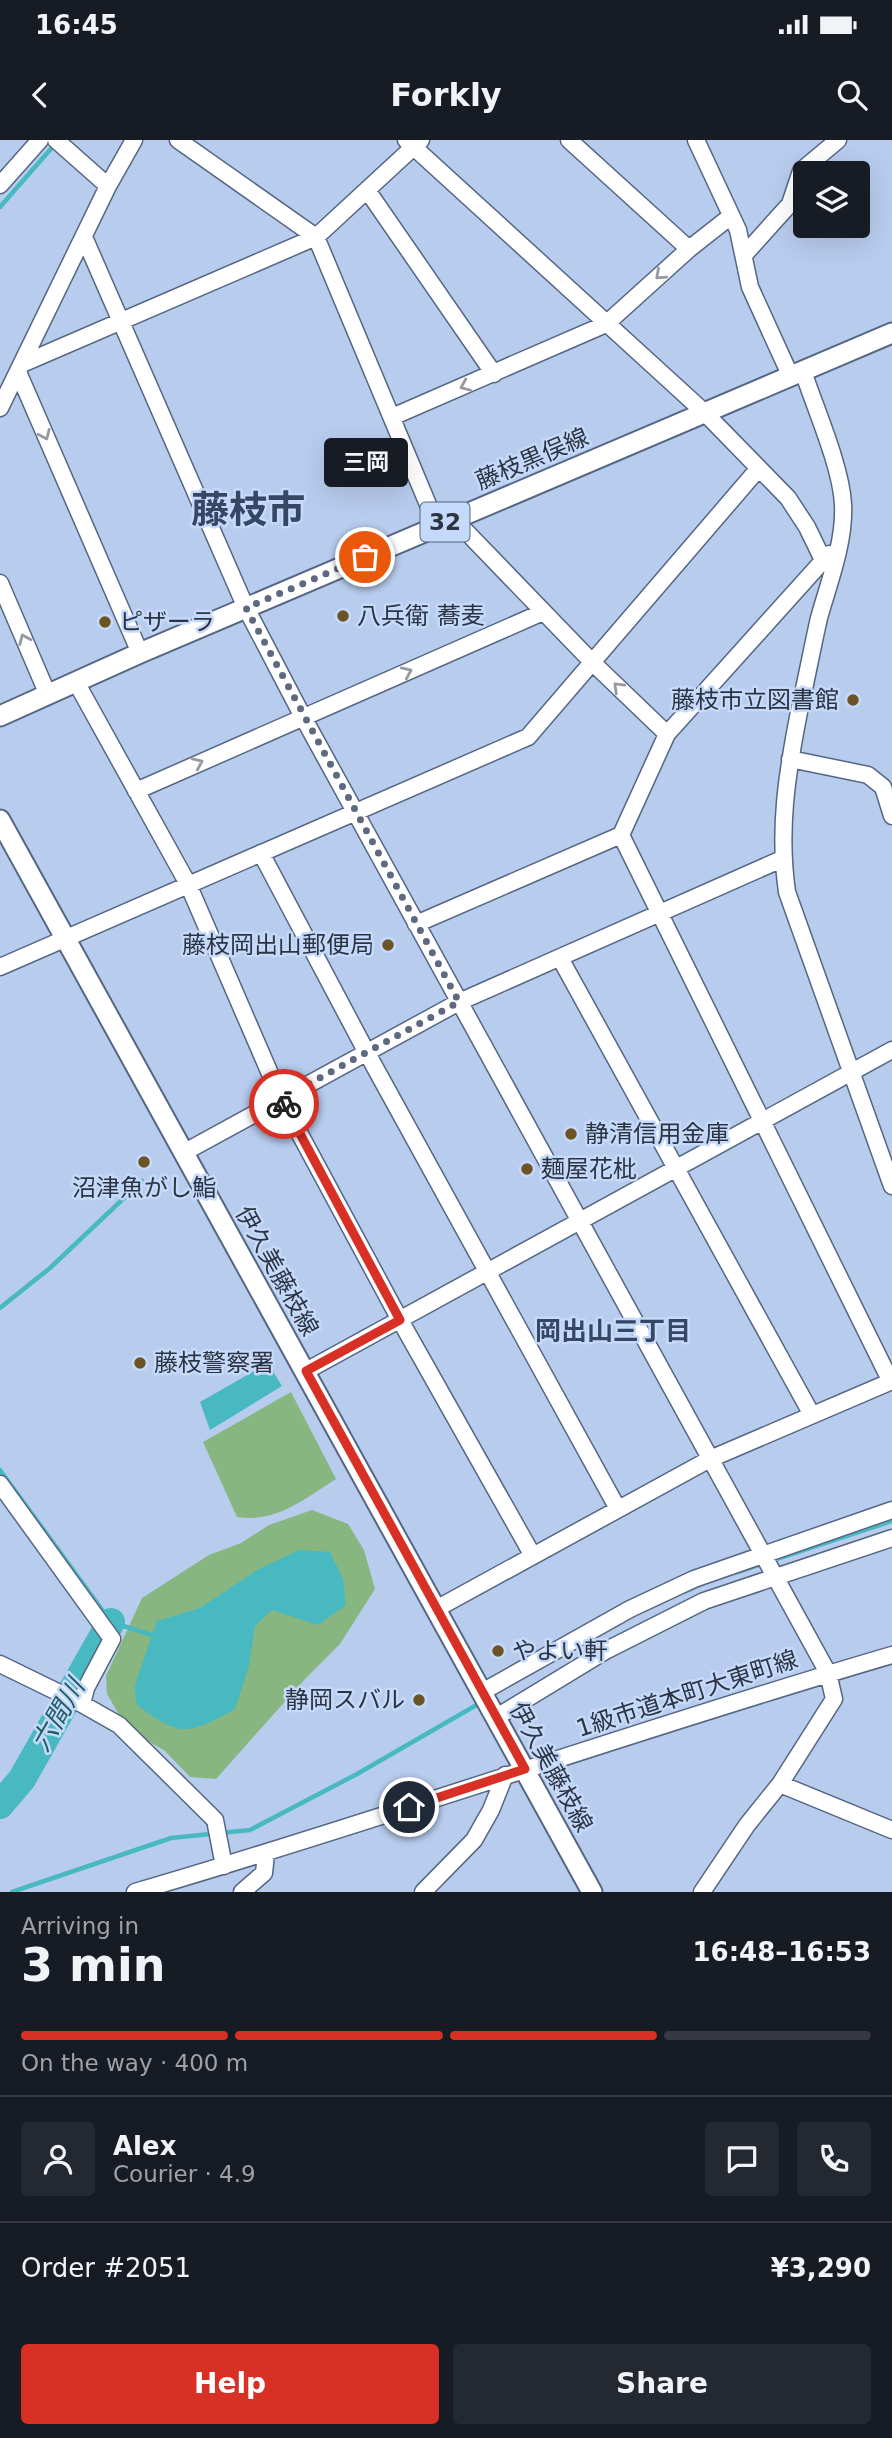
<!DOCTYPE html>
<meta charset="utf-8">
<style>
body{margin:0;font-family:"DejaVu Sans","Noto Sans JP",sans-serif;background:#242831;color:#f1f3f6;height:100vh;display:flex;flex-direction:column;font-size:26px;white-space:nowrap}
*{box-sizing:border-box;margin:0}
p{font-size:23px;color:#9ea1a6}
.icon{flex:none;width:38px;height:38px;fill:none;stroke:currentColor;stroke-width:2;stroke-linecap:round;stroke-linejoin:round}
.map{position:relative;height:1752px;overflow:hidden}
.panel{display:flex;flex-direction:column;background:#171b24;flex:1}
.panel>*{flex:none}
.buttons{position:absolute;left:793px;top:21px;display:grid;gap:14px}
.buttons a{display:grid;place-items:center;width:77px;height:77px;border-radius:7px;background:#171b24;box-shadow:0 7px 28px #0002;font-size:35px}
.pin{position:absolute;display:grid;place-items:center;width:60px;height:60px;color:#fff;margin:-30px;border:4px solid #fff;border-radius:50%;box-shadow:0 2px 7px #0007}
.courier{position:absolute;display:grid;place-items:center;width:70px;height:70px;margin:-35px;border:5px solid #d93025;border-radius:50%;background:#fff;color:#222;box-shadow:0 2px 9px #0007}
.bubble{position:absolute;height:49px;border-radius:7px;background:#171b24;box-shadow:0 7px 28px #0002;font-size:23px;font-weight:700;line-height:49px;text-align:center}
.head em{font-style:normal;font-weight:700}
.head div{display:flex;flex-direction:column-reverse}
.head{display:flex;align-items:center;justify-content:space-between;height:119px;padding:0 21px}
h1{font-size:46px;font-weight:700;line-height:52px}
.bar{display:grid;grid-template-columns:repeat(4,1fr);gap:10px 7px;align-content:center;height:84px;padding:0 21px}
.bar i{height:9px;border-radius:5px;background:#363941}
.bar .selected{background:#d93025}
.bar p{grid-column:span 4}
.line{display:flex;align-items:center;gap:18px;padding:0 21px;border-top:2px solid #363941}
.line div{flex:1}
.round{display:grid;place-items:center;flex:none;width:74px;height:74px;border-radius:7px;background:#242831}
.cta{display:flex;gap:14px;margin-top:auto;padding:14px 21px}
.cta a{flex:1;height:80px;border-radius:7px;background:#d93025;color:#fff;font-size:28px;font-weight:700;line-height:80px;text-align:center}
.cta a+a{background:#242831;color:#f1f3f6}
.status{display:flex;justify-content:space-between;align-items:center;height:49px;padding:0 35px;background:#171b24;direction:ltr}
.status svg{height:19px;fill:currentColor}
header{display:flex;justify-content:space-between;align-items:center;height:91px;padding:0 21px;background:#171b24;font-size:32px;font-weight:700}
.map>svg:first-child{display:block}
.green{fill:#88b680}
.water{fill:#48b9c0}
.lines{fill:none;stroke-linecap:round;stroke-linejoin:round}
.stream{stroke:#48b9c0;stroke-width:4.5}
.river{stroke:#48b9c0;stroke-width:28}
.minor-casing{stroke:#556684;stroke-width:19}
.major-casing{stroke:#556684;stroke-width:23}
.minor{stroke:#fff;stroke-width:16}
.major{stroke:#fff;stroke-width:19}
.oneway{stroke:#969aa0}
.done{stroke:#5d697e;stroke-width:7;stroke-dasharray:0 12.6}
.route{stroke:#d93025;stroke-width:9}
.poi-dot{fill:#6d5425;stroke:#c5d9fb;stroke-width:2.5}
.labels{text-anchor:middle;stroke-width:5;stroke-linejoin:round;paint-order:stroke}
.shield{fill:#c5d9fb;stroke:#5a6679;stroke-width:2}
.shield-label{font-size:23px;font-weight:bold;fill:#2c3441}
.street-label{font-size:24px;fill:#2c3441;stroke:#c5d9fb}
.poi-label{font-size:24px;fill:#2c3441;stroke:#c5d9fb;text-anchor:start}
.neighbourhood-label{font-size:26px;font-weight:bold;fill:#364763;stroke:#c5d9fb}
.water-label{font-size:26px;font-style:italic;fill:#1f5d61;stroke:#c5d9fb}
.town-label{font-size:38px;font-weight:bold;fill:#364763;stroke:#c5d9fb}
</style>
<div class="status"><b>16:45</b><svg viewBox="0 0 49 12"><path d="M0 12V9h3v3zM5 12V6h3v6zM10 12V3h3v9zM15 12V0h3v12zM26 1h20v11H26zM47 4h2v5h-2z"/></svg></div>
<header><svg class="icon" aria-label="back" viewBox="0 0 24 24"><path d="M15 5l-7 7 7 7"/></svg>Forkly<svg class="icon" aria-label="search" viewBox="0 0 24 24"><circle cx="10" cy="10" r="6"/><path d="M15 15l6 6"/></svg></header>
<div class="map">
<svg width="892" height="1752" viewBox="0 0 892 1752">
<rect width="100%" height="100%" fill="#b8ccee"/>
<path class="green" d="M291 1252 336 1339C304 1359 277 1383 237 1377L203 1302Z
M312 1370 348 1384 364 1410 375 1449 340 1504 306 1538 216 1639 190 1637 165 1611 135 1593 118 1573 107 1554 106 1536 142 1458 209 1415 241 1403 269 1385Z"/>
<path class="water" d="M268 1223 282 1246 210 1290 200 1262Z
M299 1410 330 1412 343 1439 346 1465 318 1485 272 1470 255 1486 249 1526 235 1569C188 1595 180 1598 136 1564L135 1545 157 1481 200 1468 257 1430Z"/>
<g class="lines">
<path class="stream" d="M0 67 56 3
M0 1168 50 1128 142 1041
M0 1330 111 1482 155 1496
M737 1432 892 1381
M684 1452 702 1444
M12 1752 171 1698 250 1690 357 1634 480 1563"/>
<path class="river" d="M0 1665 22 1639 111 1482"/>
<defs>
<path id="minor" d="M56 0 108 46
M178 0 316 97 437 386
M406 0 704 272 788 358 807 387 823 420
M569 0 689 109
M696 0 738 90 750 147 791 237
M0 45 40 0
M367 50 494 234
M84 97 246 468 303 577 828 1533 834 1559 780 1644 747 1685 702 1752
M744 115 790 64 801 31 838 0
M22 224 316 97 421 0
M803 231C815 268 841 326 843 364 845 402 829 442 819 478 812 509 806 541 799 572 787 633 778 690 787 752L892 1046
M18 232 140 513
M0 268 108 46 134 0
M392 277 606 184 689 109 731 76
M454 379 593 523 667 594
M0 443 48 555
M76 542 188 744 281 959 400 1180 533 1416
M790 619 868 635 883 647 892 676
M136 651 543 472
M621 695 891 1242
M261 713 367 913 618 1369
M416 784 621 695 667 594 829 414
M560 818 812 1275
M0 827 528 597 759 328
M183 1013 459 862 782 719
M306 1231 892 910
M0 1344 112 1499 86 1548 82 1564
M436 1469 710 1319 892 1241
M0 1524 82 1564 119 1585 215 1680 224 1726
M482 1552 630 1469 694 1439 892 1370
M495 1578 607 1510 704 1461 892 1398
M780 1644 892 1690
M135 1752C389 1678 638 1589 892 1515
M242 1752 264 1733 266 1714
M423 1752 474 1700 491 1670 505 1635"/>
<path id="major" d="M0 576 140 513 892 193
M0 680 592 1752"/>
</defs>
<use href="#minor" class="minor-casing"/>
<use href="#major" class="major-casing"/>
<use href="#minor" class="minor"/>
<use href="#major" class="major"/>
</g>
<defs><path id="oneway-chevron" d="M-2-3.5L2.5 0L-2 3.5" fill="none" stroke-width="1.6" stroke-linecap="round" stroke-linejoin="round" transform="scale(1.75)"/></defs>
<g class="oneway">
<use href="#oneway-chevron" transform="translate(660 135) rotate(138)"/>
<use href="#oneway-chevron" transform="translate(465 246) rotate(157)"/>
<use href="#oneway-chevron" transform="translate(45 295) rotate(66)"/>
<use href="#oneway-chevron" transform="translate(24 499) rotate(-113)"/>
<use href="#oneway-chevron" transform="translate(407 532) rotate(-24)"/>
<use href="#oneway-chevron" transform="translate(618 547) rotate(-136)"/>
<use href="#oneway-chevron" transform="translate(198 623) rotate(-24)"/>
</g>
<g class="lines">
<path class="done" d="M284 964 281 959 459 862 246 468 365 417"/>
<path class="route" d="M284 964 400 1180 306 1231 525 1629 409 1667"/>
</g>
<g class="poi-dot">
<circle cx="343" cy="476" r="7"/>
<circle cx="105" cy="482" r="7"/>
<circle cx="853" cy="560" r="7"/>
<circle cx="388" cy="805" r="7"/>
<circle cx="571" cy="994" r="7"/>
<circle cx="144" cy="1022" r="7"/>
<circle cx="527" cy="1029" r="7"/>
<circle cx="140" cy="1223" r="7"/>
<circle cx="498" cy="1511" r="7"/>
<circle cx="419" cy="1560" r="7"/>
</g>
<g class="labels">
<rect class="shield" x="420.5" y="362.5" width="49" height="39" rx="5"/>
<g class="shield-label">
<text x="445" y="390">32</text>
</g>
<g class="street-label">
<text transform="translate(532 319) rotate(-23)" y="8">藤枝黒俣線</text>
<text transform="translate(277 1131) rotate(61)" y="8">伊久美藤枝線</text>
<text transform="translate(687 1554) rotate(-18)" y="8">1級市道本町大東町線</text>
<text transform="translate(551 1627) rotate(61)" y="8">伊久美藤枝線</text>
</g>
<g class="poi-label">
<text x="357" y="484">八兵衛 蕎麦</text>
<text x="119" y="490">ピザーラ</text>
<text x="839" y="568" text-anchor="end">藤枝市立図書館</text>
<text x="374" y="813" text-anchor="end">藤枝岡出山郵便局</text>
<text x="585" y="1002">静清信用金庫</text>
<text x="541" y="1037">麺屋花枇</text>
<text x="144" y="1056" text-anchor="middle">沼津魚がし鮨</text>
<text x="154" y="1231">藤枝警察署</text>
<text x="512" y="1519">やよい軒</text>
<text x="405" y="1568" text-anchor="end">静岡スバル</text>
</g>
<g class="neighbourhood-label">
<text x="613" y="1200">岡出山三丁目</text>
</g>
<g class="water-label">
<text transform="translate(58 1575) rotate(-60)" y="9">六間川</text>
</g>
<g class="town-label">
<text x="248" y="383">藤枝市</text>
</g>
</g>
</svg>
<div class="buttons">
<a><svg class="icon" aria-label="layers" viewBox="0 0 24 24"><path d="M12 4l9 5-9 5-9-5zM3 14l9 5 9-5"/></svg></a>
</div>
<div class="pin" style="left:365px;top:417px;background:#ea580c"><svg class="icon" aria-label="bag" viewBox="0 0 24 24"><path d="M5 8h14l-1 12H6zM9 8a3 3 0 0 1 6 0"/></svg></div>
<div class="pin" style="left:409px;top:1667px;background:#1f2937"><svg class="icon" aria-label="home" viewBox="0 0 24 24"><path d="M3 11l9-7 9 7M6 9v11h12V9"/></svg></div>
<div class="courier" style="left:284px;top:964px"><svg class="icon" aria-label="bike" viewBox="0 0 24 24"><circle cx="6" cy="16" r="4"/><circle cx="18" cy="16" r="4"/><path d="M6 16l4-8h5l3 8M10 8l3 8H6M13 5h3"/></svg></div>
<div class="bubble" style="left:324px;top:298px;width:84px">三岡</div>
</div>
<section class="panel">
<div class="head"><div><h1>3 min</h1><p>Arriving in</p></div><em>16:48–16:53</em></div>
<div class="bar"><i class="selected"></i><i class="selected"></i><i class="selected"></i><i></i><p>On the way · 400 m</p></div>
<div class="line" style="height:126px"><a class="round"><svg class="icon" aria-label="person" viewBox="0 0 24 24"><circle cx="12" cy="8" r="4"/><path d="M4 21q1-7 8-7t8 7"/></svg></a><div><b>Alex</b><p>Courier · 4.9</p></div><a class="round"><svg class="icon" aria-label="chat" viewBox="0 0 24 24"><path d="M4 5h16v11H9l-5 4z"/></svg></a><a class="round"><svg class="icon" aria-label="phone" viewBox="0 0 24 24"><path d="M5 4h4l2 5-3 2q2 4 5 5l2-3 5 2v4C11 20 4 13 5 4z"/></svg></a></div>
<div class="line" style="height:91px"><div>Order #2051</div><b>¥3,290</b></div>
<div class="cta"><a>Help</a><a>Share</a></div>
</section>
